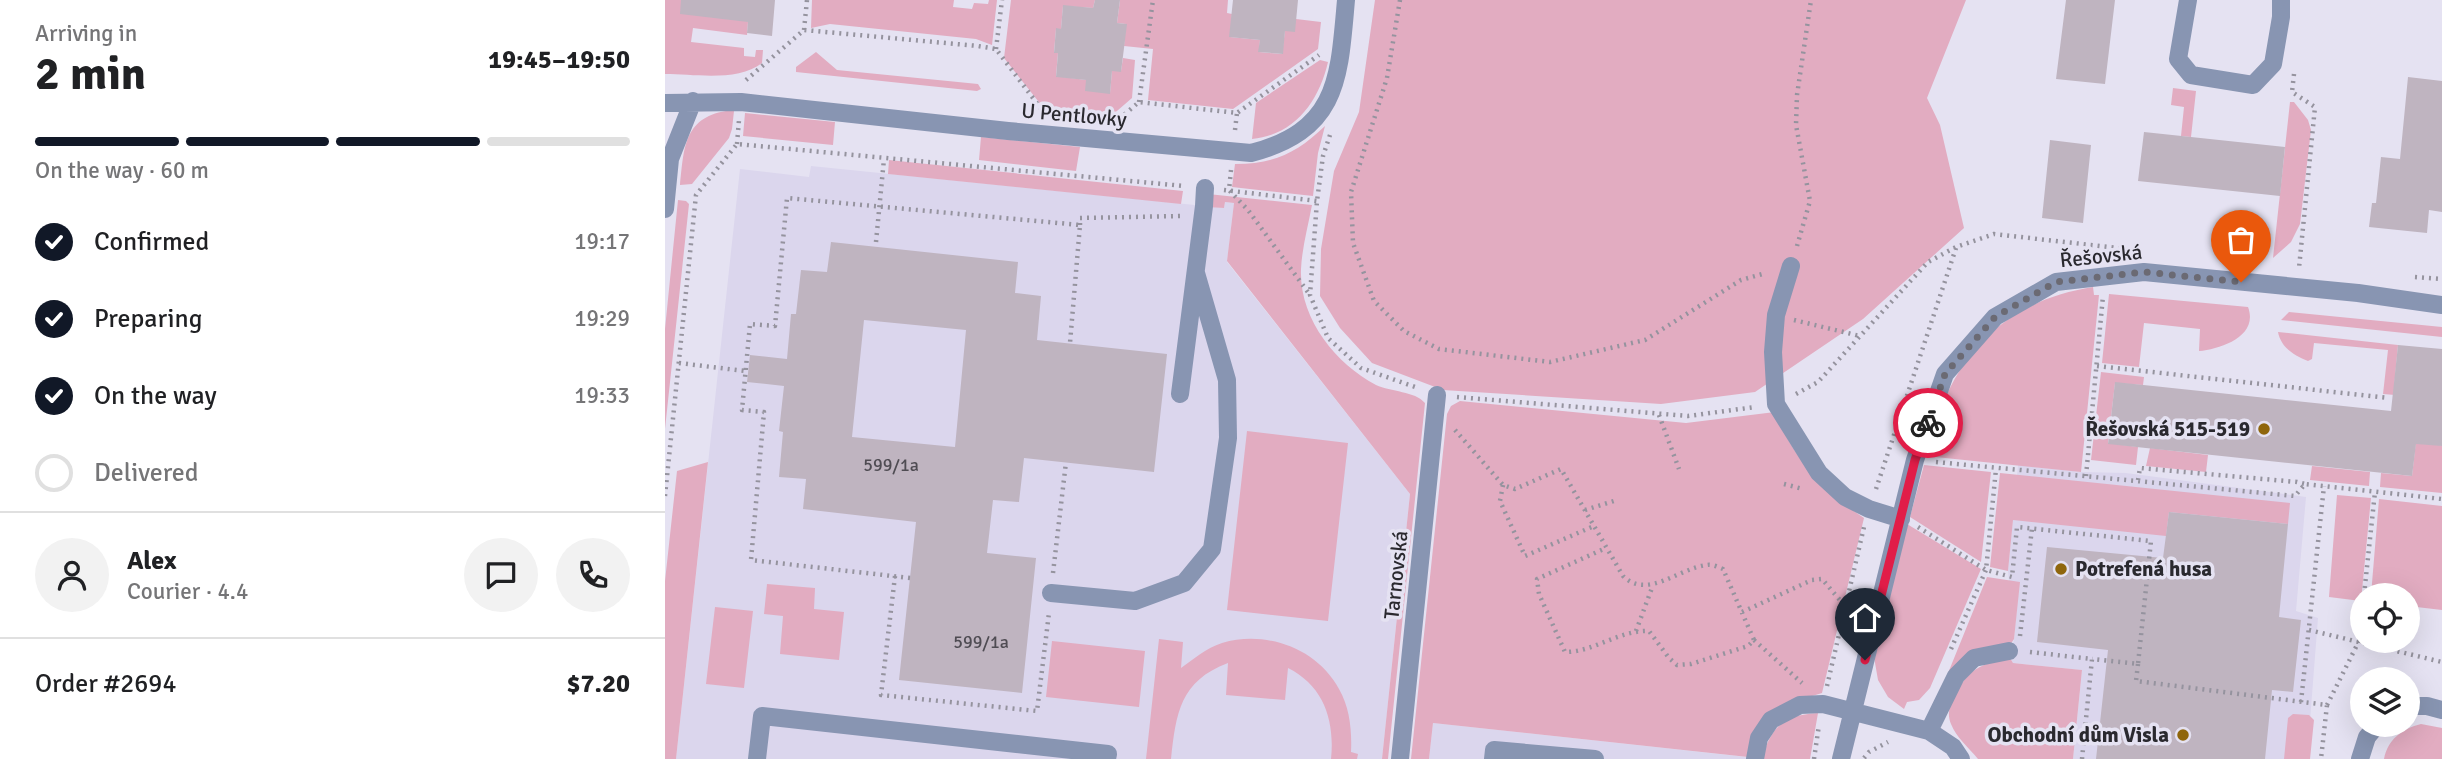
<!DOCTYPE html>
<meta charset="utf-8">
<style>
body{margin:0;font-family:Signika,sans-serif;background:#f2f2f2;color:#202124;height:100vh;display:flex;flex-direction:column;font-size:26px;white-space:nowrap}
*{box-sizing:border-box;margin:0}
p{font-size:23px;color:#757577}
.icon{flex:none;width:38px;height:38px;fill:none;stroke:currentColor;stroke-width:2;stroke-linecap:round;stroke-linejoin:round}
.map{position:relative;flex:1;overflow:hidden}
.side{display:flex;flex-direction:column;background:#fff;width:665px}
.side>*{flex:none}
.fabs{position:absolute;left:1685px;top:583px;display:grid;gap:14px}
.fabs a{display:grid;place-items:center;width:70px;height:70px;border-radius:50%;background:#fff;box-shadow:0 7px 28px #0002;font-size:35px}
.pin{position:absolute;display:grid;place-items:center;width:60px;height:60px;color:#fff;margin:-72px -30px;border-radius:50% 50% 50% 0;rotate:-45deg;box-shadow:0 0 7px #0007}
.pin .icon{rotate:45deg}
.courier{position:absolute;display:grid;place-items:center;width:70px;height:70px;margin:-35px;border:5px solid #e11d48;border-radius:50%;background:#fff;color:#222;box-shadow:0 2px 9px #0007}
.headline em{font-style:normal;font-weight:700}
.headline div{display:flex;flex-direction:column-reverse}
.headline{display:flex;align-items:center;justify-content:space-between;height:119px;padding:0 35px}
h1{font-size:46px;font-weight:700;line-height:52px}
.bar{display:grid;grid-template-columns:repeat(4,1fr);gap:10px 7px;align-content:center;height:84px;padding:0 35px}
.bar i{height:9px;border-radius:5px;background:#e0e0e0}
.bar .on{background:#111827}
.bar p{grid-column:span 4}
.line{display:flex;align-items:center;gap:18px;padding:0 35px;border-top:2px solid #e0e0e0}
.line div{flex:1}
.round{display:grid;place-items:center;flex:none;width:74px;height:74px;border-radius:37px;background:#f2f2f2}
ol{padding:0 35px;list-style:none}
li{display:flex;align-items:center;gap:21px;height:77px}
li p{margin-inline-start:auto}
li .icon{padding:7px;border-radius:50%;background:#111827;color:#fff;stroke-width:4}
li:last-child{color:#757577}
li i{width:38px;height:38px;border:4px solid #e0e0e0;border-radius:50%}
main{display:flex;flex:1;min-height:0}
.map>svg:first-child{display:block}
.built{fill:#dbd6ed}
.green{fill:#e2acc1}
.building{fill:#bfb4c0;fill-rule:evenodd}
.lines{fill:none;stroke-linecap:round;stroke-linejoin:round}
.path{stroke:#95939e;stroke-width:4.5;stroke-dasharray:2 5;stroke-linecap:butt}
.minor{stroke:#8895b2;stroke-width:18}
.done{stroke:#6b6a73;stroke-width:7;stroke-dasharray:0 12.6}
.route{stroke:#e11d48;stroke-width:9}
.poi-dot{fill:#8f660c;stroke:#e5e2f2;stroke-width:2.5}
.labels{text-anchor:middle;stroke-width:7;stroke-linejoin:round;paint-order:stroke}
.number-label{font-size:18px;fill:#4f4c53}
.street-label{font-size:21px;fill:#2a292f;stroke:#e5e2f2}
.poi-label{font-size:21px;font-weight:bold;fill:#2a292f;stroke:#e5e2f2;text-anchor:end}
</style>
<main>
<section class="side">
<div class="headline"><div><h1>2 min</h1><p>Arriving in</p></div><em>19:45–19:50</em></div>
<div class="bar"><i class="on"></i><i class="on"></i><i class="on"></i><i></i><p>On the way · 60 m</p></div>
<ol>
<li><svg class="icon" aria-label="check" viewBox="0 0 24 24"><path d="M5 12l5 5 9-10"/></svg>Confirmed<p>19:17</p></li>
<li><svg class="icon" aria-label="check" viewBox="0 0 24 24"><path d="M5 12l5 5 9-10"/></svg>Preparing<p>19:29</p></li>
<li><svg class="icon" aria-label="check" viewBox="0 0 24 24"><path d="M5 12l5 5 9-10"/></svg>On the way<p>19:33</p></li>
<li><i></i>Delivered</li>
</ol>
<div class="line" style="height:126px"><a class="round"><svg class="icon" aria-label="person" viewBox="0 0 24 24"><circle cx="12" cy="8" r="4"/><path d="M4 21q1-7 8-7t8 7"/></svg></a><div><b>Alex</b><p>Courier · 4.4</p></div><a class="round"><svg class="icon" aria-label="chat" viewBox="0 0 24 24"><path d="M4 5h16v11H9l-5 4z"/></svg></a><a class="round"><svg class="icon" aria-label="phone" viewBox="0 0 24 24"><path d="M5 4h4l2 5-3 2q2 4 5 5l2-3 5 2v4C11 20 4 13 5 4z"/></svg></a></div>
<div class="line" style="height:91px"><div>Order #2694</div><b>$7.20</b></div>
</section>
<div class="map">
<svg width="1777" height="759" viewBox="0 0 1777 759">
<rect width="100%" height="100%" fill="#e5e2f2"/>
<path class="built" d="M146 166 559 208 560 202 569 203 562 262 745 494 717 759H11L75 169 144 177Z
M1353 465 1416 472 1461 473 1641 497 1631 611 1653 618 1642 759H1408L1417 670 1348 663 1345 658 1349 639 1354 583 1344 581 1343 571Z
M768 723 1100 759H764Z"/>
<path class="green" d="M0 0H55L83 22 82 35 28 28 26 42 79 48V56L90 57 91 50H98L97 63C73 82 30 74 0 74Z
M147 0H289L288 7 307 9 309 3 323 4 324 0H332L327 45 311 39 165 24 146 28Z
M346 0H430L428 8 398 6 396 29H391L389 52 393 53 391 76 421 80 445 93 447 71H456L458 58 470 60 467 98 445 117 387 111 377 106 339 58Z
M455 0H563L562 13 567 14 565 37 595 40 594 52 617 54 620 31 631 19 656 22 653 49 568 109 483 100 488 49 459 46 461 24 452 23Z
M710 0H1301L1262 98 1275 125 1299 228 1198 319 1090 392 996 404 778 390 707 363 675 328 655 296 656 249 669 171 694 112Z
M151 52 172 70 313 84 316 89 312 91 131 72V67Z
M655 60 663 62C654 101 630 135 587 139L591 103Z
M1508 88 1531 91 1526 137 1516 136 1519 107 1506 105Z
M1625 102H1629L1643 120 1646 130 1635 224 1626 242 1608 258Z
M61 111H69L67 129 64 138 27 184 15 185C19 150 18 118 61 111Z
M80 113 170 122 168 145 78 136Z
M660 126 653 153 648 196 567 187 570 164C609 164 632 153 660 126Z
M316 137 415 147 411 171 314 160Z
M224 160 518 191 516 204 223 174Z
M543 194 647 205C643 226 637 248 636 269 634 318 670 363 711 385 726 392 750 391 760 403L723 759H717L745 494 562 261 569 203 560 202 559 208 542 207Z
M13 200 21 201 24 204 0 429V329Z
M1428 287 1429 295H1434L1416 472 1261 456C1268 435 1274 414 1282 394 1312 331 1360 298 1428 287Z
M1444 294 1583 307C1594 336 1556 349 1534 351L1535 329 1479 323 1474 367 1437 363Z
M1624 312 1777 327V337L1616 320Z
M1613 332 1733 345 1729 388 1777 393 1774 445 1777 446V493L1715 487 1716 473 1747 476 1754 415 1729 412 1730 395 1718 394 1723 350 1649 343 1647 359 1643 361C1630 356 1616 348 1613 332Z
M1436 372 1479 377 1478 385 1450 383 1443 443 1473 447 1471 465 1426 460Z
M795 401 1021 423 1110 412C1128 458 1158 491 1199 518L1157 693 1121 704 1083 757 768 723 764 759H746L782 414 786 406Z
M582 431 683 443 663 621 562 610Z
M1485 448 1543 455 1541 472 1481 466Z
M43 462 11 759H0V581L12 471Z
M1259 465 1326 472 1316 562 1245 517Z
M1647 466 1705 472 1704 486 1645 480Z
M1335 473 1625 503 1623 524 1504 512 1501 536 1348 520 1343 571 1325 567Z
M1672 495 1706 498 1696 601 1664 597Z
M1714 499 1777 506V610L1743 606V595H1706Z
M1242 524 1316 569 1265 688 1254 700 1242 702 1239 709 1223 697 1213 680 1209 657Z
M1322 577 1355 582 1349 639 1345 645 1279 683Z
M102 584 150 588 149 609 179 612 174 660 115 654 118 616 99 614Z
M50 607 88 611 79 688 41 684Z
M494 639 518 642 516 668C529 659 541 648 557 643 601 630 652 648 674 689 685 708 687 731 686 752L693 754 692 759H666C670 721 659 686 623 668L620 700 561 695 563 663C515 681 511 713 506 759H481Z
M387 641 480 651 474 707 381 697Z
M1345 658 1348 663 1417 670 1408 759H1313C1304 748 1291 737 1286 724 1282 714 1284 706 1289 697 1302 670 1316 663 1345 658Z
M1153 713 1145 759H1097C1106 726 1119 715 1153 713Z
M1628 714 1644 715 1649 720 1645 759H1619L1623 718Z
M1756 724 1777 728V759H1719C1723 739 1737 729 1756 724Z"/>
<path class="building" d="M16 0H110L107 36 82 33 83 22 15 14Z
M430 0H455L452 23 462 24 456 72 447 71 445 94 420 91 421 80 391 77 393 53H389L391 28 396 29 398 5 428 8Z
M568 0H633L630 32 620 31 618 54 593 52 595 40 564 37Z
M1401 0H1450L1440 84 1391 79Z
M1743 77 1777 81V212L1764 210 1762 233 1704 227 1707 203H1711L1716 157 1735 159Z
M1479 132 1620 147 1615 196 1473 181Z
M1385 140 1426 145 1418 223 1377 218Z
M166 242 353 262 350 293 376 296 372 340 502 354 489 472 359 458 354 502 328 500 322 553 371 558 357 693 234 680 251 522 138 509 141 479 114 477 118 432 114 431 119 386 82 382 85 355 122 359 126 314H131L136 270 162 272ZM199 320 301 330 290 447 187 437Z
M1733 345 1777 349V446L1751 444 1747 476 1443 444 1450 382 1726 411Z
M1504 512 1623 524 1614 617 1636 620 1628 692 1607 690 1600 759H1431L1443 650 1372 642 1382 547 1498 558Z"/>
<g class="lines">
<path class="path" d="M735 0 722 78 686 192 688 243 709 301 739 331 774 349 885 362 980 340 1076 280 1101 273
M139 30 142 0
M331 49 337 0
M1629 74 1627 92 1650 107 1634 268
M81 80 139 30 313 46 331 49 380 114
M474 102 488 0
M454 119 474 102 572 113 654 55
M570 130 572 113
M665 135 658 156 652 201 645 295 663 338 696 368 753 388
M72 144 74 120
M566 170 564 190 583 210 645 295
M559 190 652 201
M415 225V218L516 216
M211 242 219 159
M1132 246 1145 201 1131 125 1132 95 1146 0
M1750 277 1777 279
M1129 320 1195 336
M14 363 80 371
M1432 366 1724 398
M1131 394 1153 382 1263 262 1291 247 1329 234 1470 250
M792 397 1023 416 1090 407
M994 415 1014 469
M790 430 838 485 850 489 896 469 958 576C982 600 1014 568 1042 565 1047 564 1053 567 1058 569L1089 640 1083 646 1026 664 1012 665 1004 658 984 631C954 630 929 652 900 652L874 594 872 579 941 548
M1271 462 1630 496 1640 484 1777 499
M1421 476 1438 296
M1473 480 1475 468 1632 482 1640 484
M1119 484 1138 489
M838 485 835 501 860 556 929 526
M1211 489 1291 248
M0 496 31 195 72 144 519 186
M920 510 952 500
M1253 527 1321 570 1347 577 1352 527 1486 541 1473 664 1427 659
M388 573 401 462
M230 576 216 695 372 711 384 613
M245 578 86 560 99 412 77 410 85 324 110 326 122 198 415 225 405 343
M1699 595 1710 492
M1077 612 1147 580 1157 579 1180 606
M1644 630 1777 662
M971 631 988 585
M1355 636 1367 528
M1089 640 1137 683
M1286 649 1321 570 1331 469
M1365 652 1427 659 1417 759
M1473 664 1471 681 1662 705 1656 759
M1162 686 1199 527
M1636 702 1659 486
M1662 705 1694 641 1698 610
M1199 758 1204 752 1223 742
M1149 759 1154 725"/>
<path class="minor" d="M1523 0 1513 59 1526 75 1588 85 1608 64 1616 17V0
M0 103 76 102 343 131 586 153C674 130 674 78 681 0
M0 209 5 159 28 101
M1126 266 1111 315 1108 352 1111 404 1154 473 1180 497 1204 509 1236 519
M515 394 539 206 540 188
M386 593 470 601 519 583 547 549 563 438 562 380 531 273
M1743 706H1762L1777 710
M1264 731 1291 676 1309 658 1344 651
M92 759 97 716 443 754 442 759
M735 759 772 395
M828 759 829 750 930 759
M1090 759 1094 738 1106 720 1135 705 1158 704 1264 731 1288 747 1296 759
M1176 759 1250 460 1280 374 1330 317 1391 282 1479 272 1693 293 1777 305
M1695 759 1702 737 1713 724"/>
</g>
<g class="lines">
<path class="done" d="M1263 423 1280 374 1330 317 1391 282 1479 272 1576 282"/>
<path class="route" d="M1200 660 1250 460 1263 423"/>
</g>
<g class="poi-dot">
<circle cx="1599" cy="429" r="7"/>
<circle cx="1396" cy="569" r="7"/>
<circle cx="1518" cy="735" r="7"/>
</g>
<g class="labels">
<g class="number-label">
<text x="226" y="471">599/1a</text>
<text x="316" y="648">599/1a</text>
</g>
<g class="street-label">
<text transform="translate(409 115) rotate(5)" y="7">U Pentlovky</text>
<text transform="translate(1436 256) rotate(-6)" y="7">Řešovská</text>
<text transform="translate(731 575) rotate(-84)" y="7">Tarnovská</text>
</g>
<g class="poi-label">
<text x="1585" y="436">Řešovská 515-519</text>
<text x="1410" y="576" text-anchor="start">Potrefená husa</text>
<text x="1504" y="742">Obchodní dům Visla</text>
</g>
</g>
</svg>
<div class="fabs">
<a><svg class="icon" aria-label="locate" viewBox="0 0 24 24"><circle cx="12" cy="12" r="6"/><path d="M12 2v4M12 18v4M2 12h4M18 12h4"/></svg></a>
<a><svg class="icon" aria-label="layers" viewBox="0 0 24 24"><path d="M12 4l9 5-9 5-9-5zM3 14l9 5 9-5"/></svg></a>
</div>
<div class="pin" style="left:1576px;top:282px;background:#ea580c"><svg class="icon" aria-label="bag" viewBox="0 0 24 24"><path d="M5 8h14l-1 12H6zM9 8a3 3 0 0 1 6 0"/></svg></div>
<div class="pin" style="left:1200px;top:660px;background:#1f2937"><svg class="icon" aria-label="home" viewBox="0 0 24 24"><path d="M3 11l9-7 9 7M6 9v11h12V9"/></svg></div>
<div class="courier" style="left:1263px;top:423px"><svg class="icon" aria-label="bike" viewBox="0 0 24 24"><circle cx="6" cy="16" r="4"/><circle cx="18" cy="16" r="4"/><path d="M6 16l4-8h5l3 8M10 8l3 8H6M13 5h3"/></svg></div>
</div>
</main>
